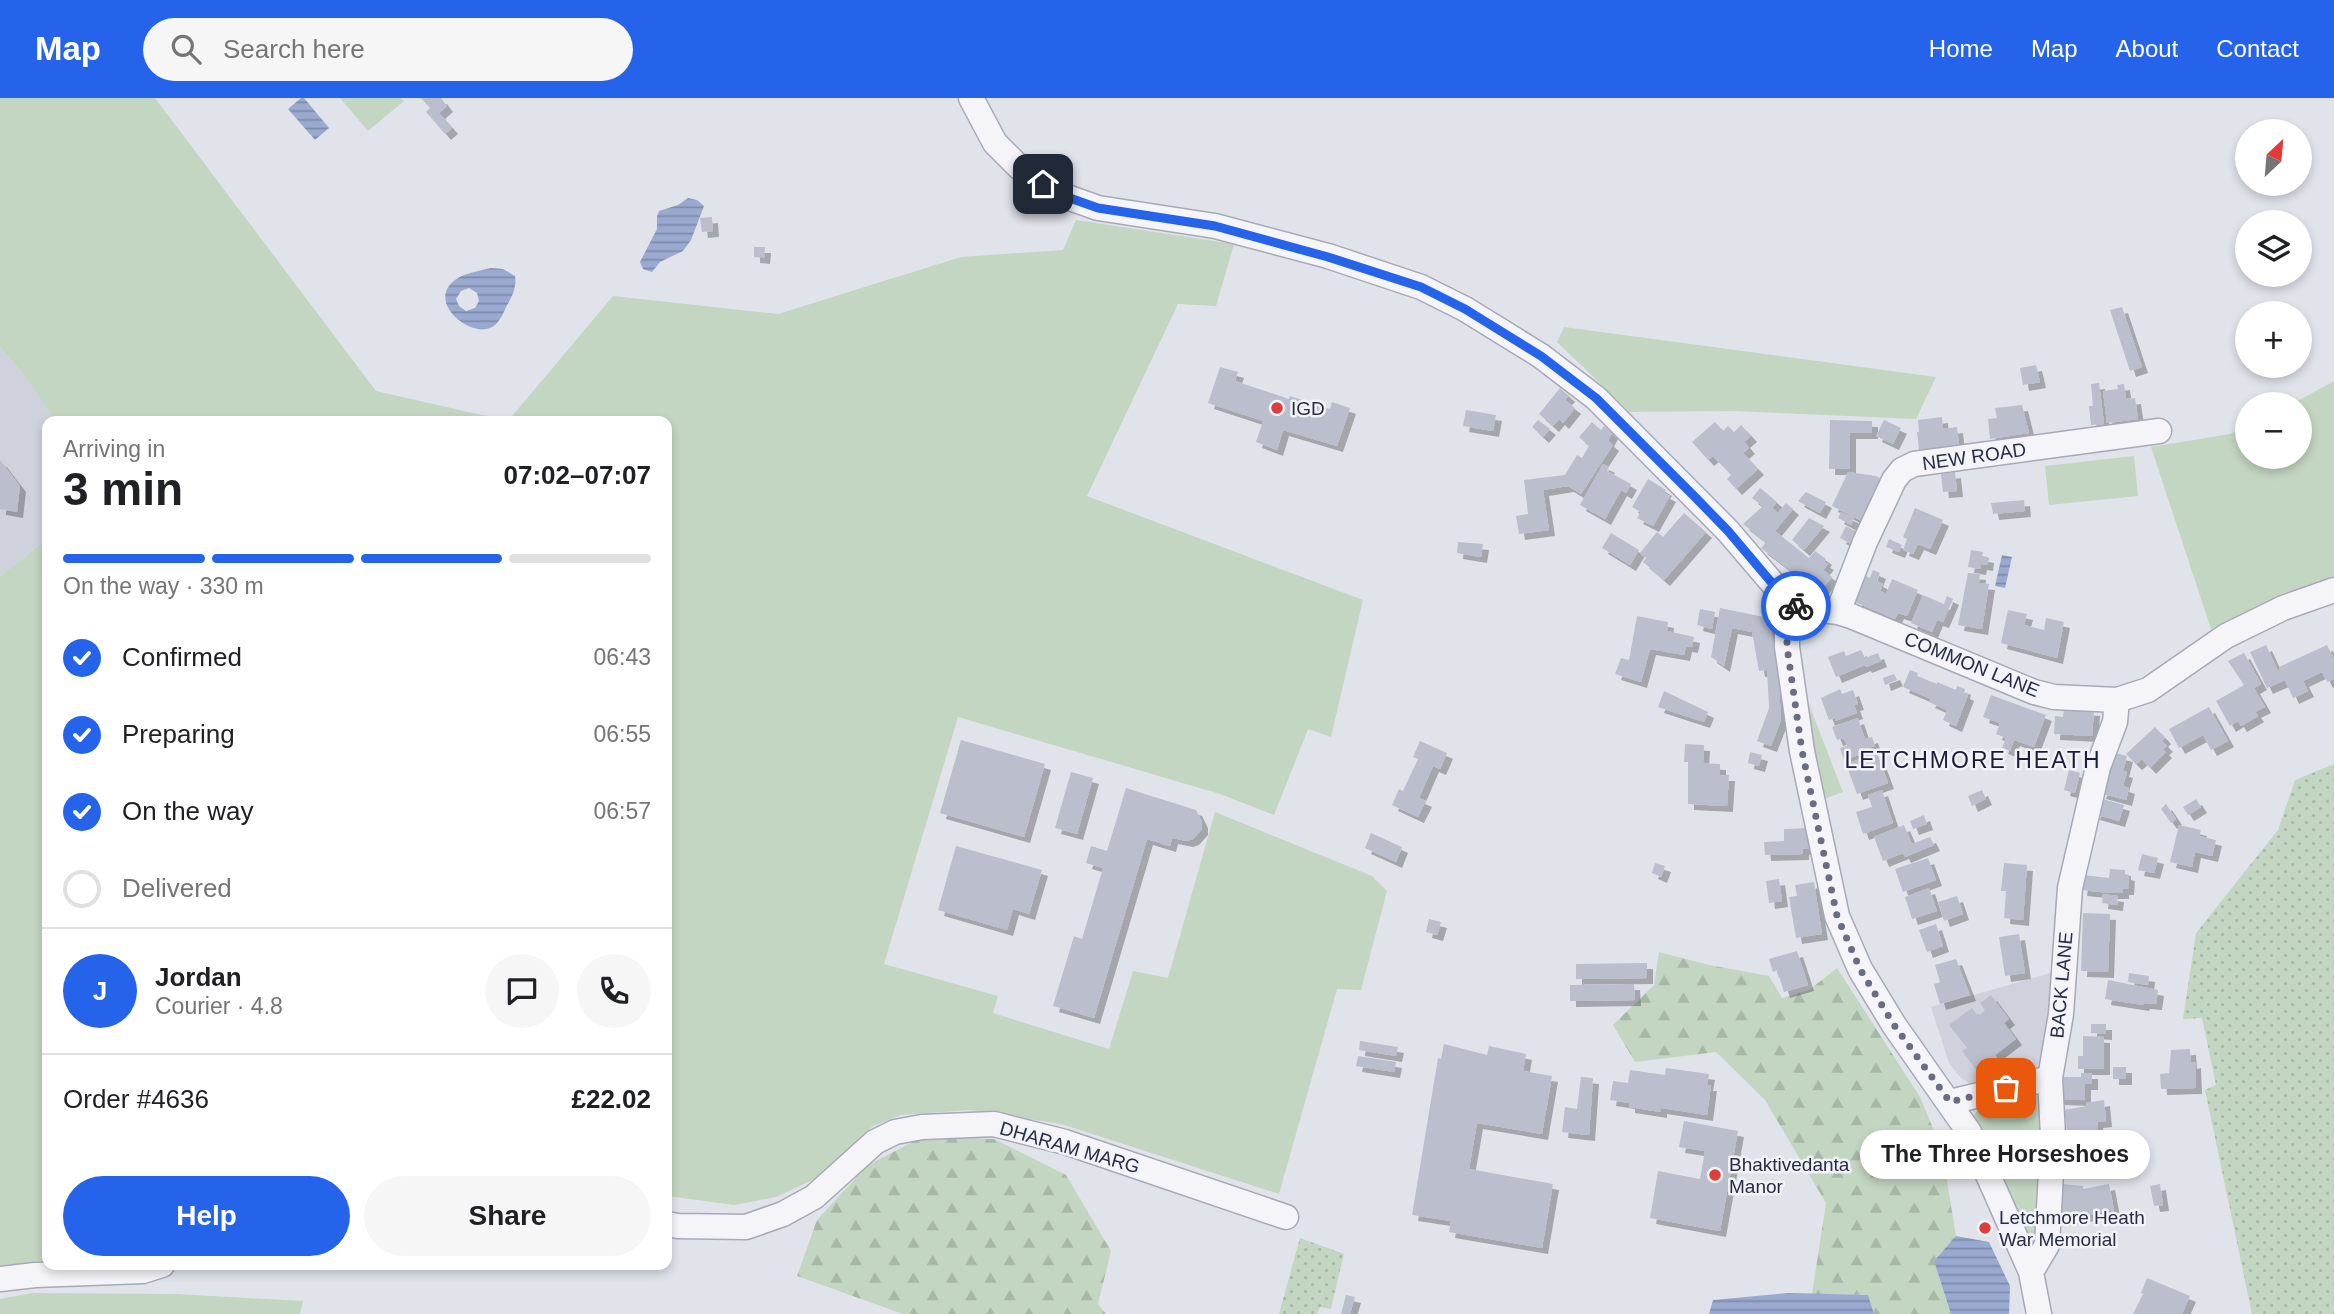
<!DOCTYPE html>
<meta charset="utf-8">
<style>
body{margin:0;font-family:Helvetica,sans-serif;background:#f6f6f6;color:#202124;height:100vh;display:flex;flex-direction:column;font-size:26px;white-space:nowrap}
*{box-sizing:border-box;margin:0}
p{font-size:23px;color:#757577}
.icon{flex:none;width:38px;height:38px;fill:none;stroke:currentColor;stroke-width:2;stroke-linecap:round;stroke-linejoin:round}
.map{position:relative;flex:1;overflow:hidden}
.details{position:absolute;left:42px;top:318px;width:630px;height:854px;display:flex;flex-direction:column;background:#fff;border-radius:14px;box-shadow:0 4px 10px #0003}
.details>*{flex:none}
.needle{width:46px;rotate:26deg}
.tools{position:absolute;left:2235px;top:21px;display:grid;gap:14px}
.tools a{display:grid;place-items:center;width:77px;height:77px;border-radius:50%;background:#fff;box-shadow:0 4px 10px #0003;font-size:35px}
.pin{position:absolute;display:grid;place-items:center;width:60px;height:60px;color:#fff;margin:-30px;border-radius:14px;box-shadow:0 4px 10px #0006}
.courier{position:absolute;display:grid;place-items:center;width:70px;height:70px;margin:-35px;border:5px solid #2563eb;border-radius:50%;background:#fff;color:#222;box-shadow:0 2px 9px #0007}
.bubble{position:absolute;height:49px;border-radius:24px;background:#fff;box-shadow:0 4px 10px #0003;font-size:23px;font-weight:800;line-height:49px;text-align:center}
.summary em{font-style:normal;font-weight:800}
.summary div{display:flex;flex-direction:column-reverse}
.summary{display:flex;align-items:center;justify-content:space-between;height:119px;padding:0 21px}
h1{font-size:46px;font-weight:800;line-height:52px}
.bar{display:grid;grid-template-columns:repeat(4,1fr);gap:10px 7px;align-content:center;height:84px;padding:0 21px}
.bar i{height:9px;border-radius:5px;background:#e0e0e0}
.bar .active{background:#2563eb}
.bar p{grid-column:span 4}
.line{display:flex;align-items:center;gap:18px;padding:0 21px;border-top:2px solid #e0e0e0}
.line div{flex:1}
.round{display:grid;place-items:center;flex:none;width:74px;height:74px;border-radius:37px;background:#f6f6f6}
ol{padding:0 21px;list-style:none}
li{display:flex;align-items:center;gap:21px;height:77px}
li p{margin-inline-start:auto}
li .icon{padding:7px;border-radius:50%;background:#2563eb;color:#fff;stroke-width:4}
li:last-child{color:#757577}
li i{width:38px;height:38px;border:4px solid #e0e0e0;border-radius:50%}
.action{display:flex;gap:14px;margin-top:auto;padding:14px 21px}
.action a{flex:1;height:80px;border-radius:42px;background:#2563eb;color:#fff;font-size:28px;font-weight:800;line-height:80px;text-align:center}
.action a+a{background:#f6f6f6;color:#202124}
header{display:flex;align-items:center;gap:42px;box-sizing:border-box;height:98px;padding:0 35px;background:#2563eb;color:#fff}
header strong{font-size:33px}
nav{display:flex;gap:38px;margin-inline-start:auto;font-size:24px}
.search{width:490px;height:63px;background:#f6f6f6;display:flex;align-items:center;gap:18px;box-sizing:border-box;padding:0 24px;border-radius:38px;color:#757577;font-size:26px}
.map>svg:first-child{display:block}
.built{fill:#cfd2dd}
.grass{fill:#c3d6c1}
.forest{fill:url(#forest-firs)}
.park{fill:url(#park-dots)}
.water{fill:url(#water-rules);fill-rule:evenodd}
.building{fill:#bbbecc;filter:url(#shadow)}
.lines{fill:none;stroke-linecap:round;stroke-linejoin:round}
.minor-casing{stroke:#a6a9b6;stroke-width:27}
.minor{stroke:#f5f5f9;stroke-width:24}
.done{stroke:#696d7f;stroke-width:7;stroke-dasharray:0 12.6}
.route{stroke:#2563eb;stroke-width:9}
.poi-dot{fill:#dc3f3b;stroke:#f1f3f8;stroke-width:2.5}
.labels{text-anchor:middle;stroke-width:5;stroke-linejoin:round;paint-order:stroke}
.poi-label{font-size:19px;fill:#282d45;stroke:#f1f3f8;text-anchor:start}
.street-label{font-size:19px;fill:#282d45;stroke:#f1f3f8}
.quarter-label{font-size:23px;letter-spacing:2px;fill:#1a1e36;stroke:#f1f3f8}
</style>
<header>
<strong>Map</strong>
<div class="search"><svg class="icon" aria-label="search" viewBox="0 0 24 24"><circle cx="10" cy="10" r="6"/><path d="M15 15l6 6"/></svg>Search here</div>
<nav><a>Home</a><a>Map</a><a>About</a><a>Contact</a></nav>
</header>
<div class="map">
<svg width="2334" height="1216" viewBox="0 0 2334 1216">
<defs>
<pattern id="forest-firs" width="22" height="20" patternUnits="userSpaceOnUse" patternTransform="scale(1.75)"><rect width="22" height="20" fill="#c3d6c1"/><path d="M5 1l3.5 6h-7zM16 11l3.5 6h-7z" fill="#a8b8a7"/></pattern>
<pattern id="park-dots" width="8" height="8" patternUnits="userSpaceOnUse" patternTransform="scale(1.75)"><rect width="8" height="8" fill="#c3d6c1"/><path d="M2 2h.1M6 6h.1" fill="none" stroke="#a8b8a7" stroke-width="1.8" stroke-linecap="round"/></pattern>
<pattern id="water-rules" width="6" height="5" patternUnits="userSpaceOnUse" patternTransform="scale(1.75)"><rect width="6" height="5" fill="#99a9cf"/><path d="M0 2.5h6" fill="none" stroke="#7d8aaa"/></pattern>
<filter id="shadow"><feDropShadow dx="6" dy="6" stdDeviation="0" flood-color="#0004"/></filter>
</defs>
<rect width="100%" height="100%" fill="#e1e3eb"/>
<path class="built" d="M0 249 24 277 56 324H47V441L0 478Z
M2054 874 2044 958 2031 976 1971 987 1959 978 1949 965 1931 909Z"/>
<path class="grass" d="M0 0H155L376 293 508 323 613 198 778 216 961 159 1063 152 1076 122 1234 146 1216 208 1178 206 1087 398 1363 502 1331 639 1308 631 1274 717 1220 696 958 619 884 866 998 898 993 915 1109 951 1133 873 1168 880 1215 714 1372 778 1387 793 1361 892 1337 891 1279 1096 1061 1026 970 1012 901 1017 873 1028 819 1079 776 1099 734 1107 667 1098V324H56L24 277 0 249Z
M340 0H401L404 3 368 33Z
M1564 229 1936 279 1916 321 1735 313 1630 314 1557 244Z
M2334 283V478L2281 496 2211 531 2151 349 2230 336 2247 328V359H2300V306H2292Z
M2134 358 2138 398 2049 407 2045 368Z
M47 441V1162L0 1168V478Z
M1804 603 1808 604 1843 694 1824 701Z
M2034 996 2042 1002 2041 1143 2029 1146 1971 1025 1979 1008Z
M32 1195 176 1196 303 1203 300 1216H0V1201Z"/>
<path class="forest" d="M1659 854 1709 867 1769 878 1782 900 1809 892 1837 870 1920 999 1942 1052 1956 1138 1934 1163 1951 1216H1874L1867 1197 1812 1196 1826 1105 1765 1002 1716 954 1635 964 1613 927 1654 887Z
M924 1038 994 1041 1066 1077 1111 1153 1098 1206 1106 1216H903L797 1178 817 1122 868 1067Z"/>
<path class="park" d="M2334 666V1216H2252L2205 992 2216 987 2202 920 2183 921 2196 835 2278 732 2295 682Z
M1300 1140 1344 1156 1331 1211 1320 1209 1317 1216H1279Z"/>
<path class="water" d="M301 0H304L329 30 315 42 288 11Z
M688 100 697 102 704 108 691 142 683 153 660 164 652 174 643 171 640 164 657 131V118L659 113 678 107Z
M491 170 503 171 515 178C517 189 512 199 506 209 504 214 500 223 495 227 473 246 416 198 464 177 472 174 482 172 491 170ZM469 190 477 195 479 203 475 210 466 213 459 208 456 201 461 193Z
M2002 457 2012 459 2005 490 1995 488Z
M1956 1138 1989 1144 2010 1188 2009 1216H1951L1934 1163Z
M1788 1195 1868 1197 1874 1216H1709L1713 1202Z"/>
<path class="building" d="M421 0H441L447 8 439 15 452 30 445 36 426 14 430 10Z
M712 119 713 133 702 134 700 120Z
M754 149H765L764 160 754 159Z
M2122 209 2142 269 2130 273 2110 212Z
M2036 267 2040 284 2023 287 2020 270Z
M1220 269 1238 274 1235 283 1289 301 1290 298 1330 311 1332 304 1350 310 1337 348 1283 332 1277 352 1256 344 1263 323 1208 305Z
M2099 285 2104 326 2091 327 2089 308H2093L2091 286Z
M2124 286 2126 301 2135 300 2138 321 2107 325 2103 293 2118 291 2117 287Z
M1560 290 1569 298 1565 302 1575 310 1563 325 1559 321 1553 328 1539 316Z
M2022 307 2029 335 1990 341 1988 321 1997 320 1995 310Z
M1466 312 1496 317 1493 333 1463 328Z
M1942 319 1943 331 1957 329 1959 348 1919 352 1917 334H1919L1918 322Z
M1538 322 1550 331 1543 339 1532 329Z
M1830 322 1872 323V335H1850V371H1829Z
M1884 322 1901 330 1893 346 1876 338Z
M1592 324 1601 332 1604 328 1612 335 1608 343 1613 347 1581 396 1568 388 1543 392 1549 432 1519 436 1516 418 1528 416 1524 382 1565 377 1577 357 1582 360 1589 348 1579 339Z
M1715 324 1723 333 1728 328 1734 334 1741 327 1751 338 1744 344 1749 350 1743 355 1758 371 1736 391 1727 381 1731 377 1713 358 1708 362 1692 344Z
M0 362 20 388 17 414 0 411Z
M1603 366 1609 369 1607 373 1631 386 1626 395 1621 392 1605 421 1580 407Z
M1848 374 1876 378 1884 382 1864 424 1832 408Z
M1955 374 1957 393 1943 394 1941 376Z
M1648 381 1666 392 1664 395 1670 398 1653 428 1637 420 1641 414 1632 409Z
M1760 390 1777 404 1772 410 1778 415 1786 405 1793 411 1775 433 1809 460 1815 453 1826 461 1824 464 1828 466 1823 472 1832 479 1818 496 1802 481 1761 450 1766 444 1743 426 1763 408 1752 400Z
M1806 394 1826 404 1820 415 1798 403Z
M2024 402 2025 413 1993 416 1991 405Z
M1915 410 1943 422 1930 451 1918 446 1913 456 1903 452 1907 441 1903 439Z
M1841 414 1854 420 1851 427 1838 420Z
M1684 415 1706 434 1664 482 1643 464 1646 460 1640 455 1657 434 1663 439Z
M1809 420 1824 428 1804 452 1792 442Z
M1846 428 1857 434 1851 446 1840 440Z
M1611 435 1639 452 1630 467 1602 450Z
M1889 441 1902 447 1899 454 1886 449Z
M1458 444 1483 446 1481 459 1457 455Z
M1971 452 1983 454 1982 458 1988 459 1987 467 1981 466 1980 471 1968 469Z
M1873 472 1880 475 1877 483 1883 486 1880 493 1883 494 1886 496 1892 481 1918 492 1907 518 1898 515 1895 521 1855 504 1866 478 1870 480Z
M1968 475 1980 476 1979 485 1989 486 1982 531 1958 527Z
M1923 497 1944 506 1947 498 1953 501 1943 524 1937 522 1932 534 1911 525Z
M1720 510 1769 520 1778 570 1781 622 1771 648 1757 643 1769 610 1767 572 1759 573 1752 534 1732 530 1724 568 1711 559Z
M1700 511 1715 514 1712 531 1697 527Z
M2008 512 2027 516 2024 527 2044 532 2046 520 2064 524 2057 560 2001 545Z
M1637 518 1668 524 1667 533 1694 539 1692 549 1686 548 1684 557 1650 551 1641 584 1615 576 1621 560 1629 562Z
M2266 547 2278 573 2280 572 2279 569 2327 547 2334 561V581L2327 584 2322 574 2303 583 2308 593 2293 600 2285 582 2267 590 2250 554Z
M1861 552 1865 560 1878 555 1881 563 1866 569 1865 567 1836 579 1828 559 1844 553 1846 558Z
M2244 555 2261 586 2254 590 2265 609 2255 614 2258 618 2241 628 2238 623 2230 628 2216 603 2244 587 2228 563Z
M1910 572 1918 575 1917 578 1937 586V584L1956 592 1957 588 1965 591 1964 595 1968 597 1956 628 1943 622 1947 612 1929 604 1931 601 1903 589Z
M1894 576 1897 582 1885 587 1883 580Z
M1840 591 1842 596 1853 592 1858 606 1854 607 1857 615 1835 623V620L1829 622 1821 600Z
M1664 593 1708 614 1704 624 1658 609Z
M1991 597 2046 617 2034 649 2014 642 2010 653 2002 650 2006 640 1996 636 2000 625 1983 619Z
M2209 609 2228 643 2211 652 2203 637 2179 650 2169 631Z
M2064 610 2094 612 2092 638 2054 636 2055 618 2063 619Z
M1858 620 1865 641 1872 639 1875 648 1869 650 1870 653 1844 662 1840 650 1847 648 1845 643 1843 640 1837 642 1832 629Z
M2155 629 2165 640 2162 643 2167 648 2163 651 2166 654 2150 670 2142 661 2136 666 2126 656Z
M961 642 1045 666 1024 739 940 715Z
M1420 643 1447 655 1440 671 1433 668 1419 700 1426 703 1418 719 1392 707 1399 691 1403 693 1418 661 1413 659Z
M1685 646 1704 647 1703 665 1720 666V677H1729L1727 708 1688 706V664H1684Z
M1750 654 1762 657 1759 668 1748 665Z
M1877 655 1888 685 1857 696 1846 666Z
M2115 655 2127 658 2123 673 2127 674 2123 688 2129 690 2126 702 2100 695Z
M2069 672 2080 675 2075 695 2064 692Z
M1071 674 1093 680 1077 736 1055 730Z
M1126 690 1196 712 1202 724V731L1193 741 1187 743 1172 740 1170 748 1147 741 1094 920 1053 908 1074 838 1082 841 1103 770 1086 765 1091 748 1107 753Z
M1882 692 1893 725 1863 736 1856 714 1872 709 1868 697Z
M1982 692 1986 701 1972 708 1968 698Z
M2099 700 2124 707 2119 723 2094 716Z
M2196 701 2201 709 2188 717 2183 709Z
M2166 706 2176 721 2171 725 2161 711Z
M1924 717 1927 726 1913 731 1910 723Z
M1904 727 1912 746 1930 739 1934 747 1905 759 1903 755 1883 763 1874 739Z
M2179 727 2201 732 2199 738 2216 742 2212 758 2195 754 2192 769 2170 764Z
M1808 730 1809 751H1803V756L1765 757 1764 744 1784 743V731Z
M1371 735 1402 749 1396 764 1365 750Z
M956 748 1042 772 1029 816 1013 811 1007 832 938 812Z
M2142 756 2158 760 2154 775 2138 772Z
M1928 760 1936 782 1903 794 1895 771Z
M1655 765 1665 768 1661 779 1652 775Z
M2004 765 2027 767 2023 822 2004 820 2006 793H2001Z
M2110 771 2125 772V776L2129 777 2128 791H2123V795H2110L2081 792 2083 777 2109 780Z
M1779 781 1782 803 1769 805 1766 783Z
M1814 784 1822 836 1796 840 1789 799 1797 798 1795 787Z
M1929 790 1937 813 1912 821 1905 799Z
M2103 796 2118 798 2117 807 2102 805Z
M1957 798 1963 816 1944 823 1938 804Z
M2083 815 2110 816 2108 874 2081 873Z
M1429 821 1441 824 1437 837 1426 834Z
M1936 826 1943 848 1927 854 1919 832Z
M2019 836 2025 875 2005 878 1999 839Z
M1797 853 1808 887 1784 894 1777 872 1773 874 1769 861Z
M1956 861 1970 897 1940 906 1934 886 1940 884 1935 867Z
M1647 865V880L1576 881V866Z
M2129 875 2149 878 2148 887 2128 884Z
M2108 882 2158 892 2156 906 2144 905 2143 907 2105 901Z
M1634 886 1635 902 1570 903V887Z
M1991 897 2009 921 2004 925 2016 941 1995 957 1999 963 1980 977 1962 953 1967 950 1949 927 1972 910 1978 918 1985 912 1980 905Z
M2091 926H2106V936L2091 935Z
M2083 938 2104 939V971H2078V958H2083Z
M1360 943 1398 949 1396 958 1359 952Z
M1444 946 1487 957 1489 948 1526 956 1523 973 1552 978 1542 1036 1477 1025 1469 1071 1553 1086 1542 1150 1449 1134 1451 1123 1412 1117 1438 960 1441 961Z
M2190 951 2191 965 2195 964 2196 990 2161 991 2160 976 2169 975 2171 952Z
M1358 958 1396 964 1394 974 1356 968Z
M2113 969H2126V981H2113Z
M1666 970 1709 976 1707 987H1711L1707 1017 1661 1010V1014L1629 1009V1005L1610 1002 1613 983 1628 985 1630 972 1665 977Z
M2081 975H2092V986H2085V1002L2058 1001V989H2063V979H2081Z
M1581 979 1593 980 1589 1037 1562 1034 1565 1009 1577 1011Z
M2104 1002 2106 1023 2097 1024 2103 1070 2076 1074 2070 1032 2067 1033 2064 1012 2087 1008 2086 1005Z
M1684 1023 1738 1033 1720 1133 1650 1120 1658 1073 1700 1081 1705 1053 1679 1049Z
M2062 1086 2083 1088V1091L2109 1086 2114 1112 2063 1122 2060 1109Z
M2160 1086 2163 1107 2154 1108 2150 1088Z
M2147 1180 2190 1198 2182 1216H2133L2143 1196 2141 1195Z
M1346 1197 1355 1199 1350 1216H1341Z"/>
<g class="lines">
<defs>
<path id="minor" d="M971 0 995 45 1019 69 1043 86 1067 99 1098 110 1215 128 1328 158 1421 189 1465 211 1541 258 1596 300 1728 433 1786 501 1804 510 1838 514 1851 518 2034 594 2054 599 2117 602 2148 592 2226 538 2283 510 2334 492
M1796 508 1787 534V549L1802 653 1837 818 1860 871 1894 927 1969 1034 2031 1174 2039 1216
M1838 514 1865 444 1894 382 1902 372 1914 366 2159 333
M1950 1004 2050 980
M667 1126 678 1128 746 1129 783 1116 814 1099 875 1044 895 1034 922 1029 994 1026 1065 1044 1286 1119
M2031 1174 2047 1147 2053 1038 2050 980 2061 916 2070 790 2098 669 2115 624 2117 602
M0 1181 35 1177 143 1173 162 1167"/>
</defs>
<use href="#minor" class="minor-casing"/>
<use href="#minor" class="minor"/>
</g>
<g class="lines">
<path class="done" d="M1796 508 1787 534V549L1802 653 1837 818 1860 871 1894 927 1950 1004 2006 990"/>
<path class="route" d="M1043 86 1067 99 1098 110 1215 128 1328 159 1421 189 1465 211 1541 258 1596 300 1694 398 1728 433 1778 492 1796 508"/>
</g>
<g class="poi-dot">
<circle cx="1277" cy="310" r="7"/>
<circle cx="1715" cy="1077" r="7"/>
<circle cx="1985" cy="1130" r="7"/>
</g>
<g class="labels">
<g class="poi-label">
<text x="1291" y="317">IGD</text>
<text x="1729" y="1073">Bhaktivedanta<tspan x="1729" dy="22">Manor</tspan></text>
<text x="1999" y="1126">Letchmore Heath<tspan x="1999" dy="22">War Memorial</tspan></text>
</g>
<g class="street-label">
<text transform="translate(1974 358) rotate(-8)" y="7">NEW ROAD</text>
<text transform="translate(1972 566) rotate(22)" y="7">COMMON LANE</text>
<text transform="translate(2061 887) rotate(-85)" y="7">BACK LANE</text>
<text transform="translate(1070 1049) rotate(16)" y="7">DHARAM MARG</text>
</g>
<g class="quarter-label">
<text x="1973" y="670">LETCHMORE HEATH</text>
</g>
</g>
</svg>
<div class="tools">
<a><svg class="needle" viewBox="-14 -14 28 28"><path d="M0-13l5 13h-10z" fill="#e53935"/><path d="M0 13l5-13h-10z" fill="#757577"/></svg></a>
<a><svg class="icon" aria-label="layers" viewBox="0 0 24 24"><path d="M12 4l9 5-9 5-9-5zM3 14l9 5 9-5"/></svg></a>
<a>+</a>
<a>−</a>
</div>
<div class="pin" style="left:2006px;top:990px;background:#ea580c"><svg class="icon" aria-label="bag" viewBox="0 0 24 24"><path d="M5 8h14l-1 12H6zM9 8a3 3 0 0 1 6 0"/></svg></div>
<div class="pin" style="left:1043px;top:86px;background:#1f2937"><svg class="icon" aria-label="home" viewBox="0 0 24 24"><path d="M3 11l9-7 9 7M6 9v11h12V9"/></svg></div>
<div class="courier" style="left:1796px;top:508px"><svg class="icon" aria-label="bike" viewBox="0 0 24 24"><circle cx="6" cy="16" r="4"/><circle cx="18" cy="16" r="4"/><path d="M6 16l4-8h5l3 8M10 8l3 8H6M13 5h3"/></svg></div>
<div class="bubble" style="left:1860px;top:1032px;width:290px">The Three Horseshoes</div>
<section class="details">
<div class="summary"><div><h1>3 min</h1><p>Arriving in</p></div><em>07:02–07:07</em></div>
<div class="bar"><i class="active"></i><i class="active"></i><i class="active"></i><i></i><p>On the way · 330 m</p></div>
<ol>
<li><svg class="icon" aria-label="check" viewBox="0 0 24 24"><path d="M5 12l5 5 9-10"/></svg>Confirmed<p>06:43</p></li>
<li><svg class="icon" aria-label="check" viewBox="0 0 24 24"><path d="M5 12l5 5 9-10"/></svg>Preparing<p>06:55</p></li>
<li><svg class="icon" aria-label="check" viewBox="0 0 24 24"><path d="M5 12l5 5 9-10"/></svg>On the way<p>06:57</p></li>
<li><i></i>Delivered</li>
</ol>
<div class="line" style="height:126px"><b class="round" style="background:#2563eb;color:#fff">J</b><div><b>Jordan</b><p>Courier · 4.8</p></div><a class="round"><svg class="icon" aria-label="chat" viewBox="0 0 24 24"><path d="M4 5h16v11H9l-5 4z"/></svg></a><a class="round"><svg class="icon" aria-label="phone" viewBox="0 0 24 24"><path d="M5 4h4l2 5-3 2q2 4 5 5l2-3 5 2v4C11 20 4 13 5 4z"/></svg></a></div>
<div class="line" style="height:91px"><div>Order #4636</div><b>£22.02</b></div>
<div class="action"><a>Help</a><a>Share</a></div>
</section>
</div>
